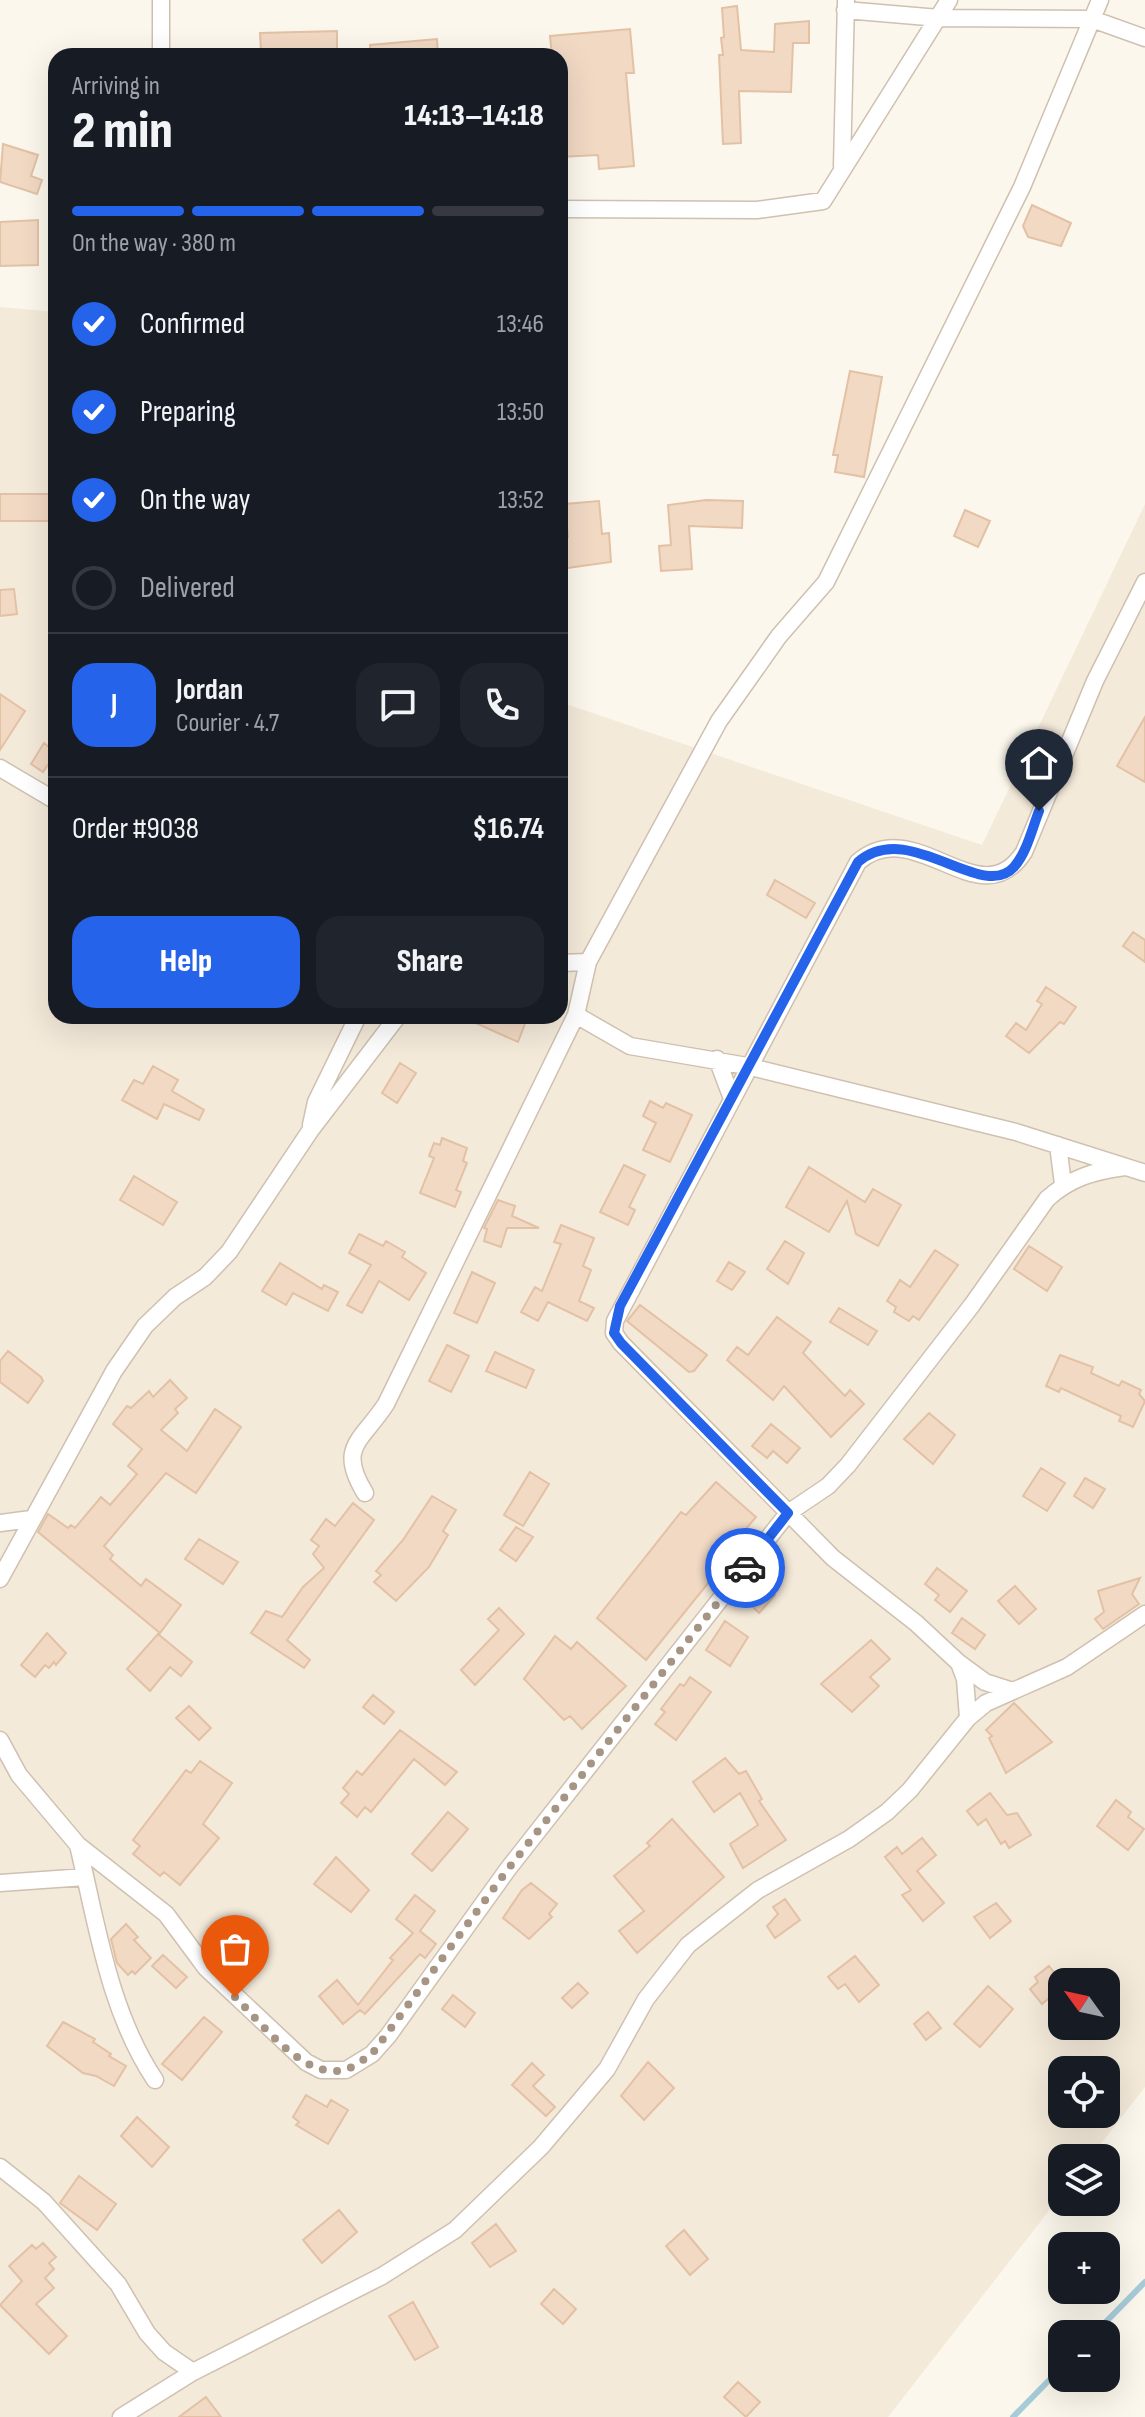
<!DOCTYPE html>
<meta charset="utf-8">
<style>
body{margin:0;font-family:"Sofia Sans Condensed",sans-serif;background:#20242c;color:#f1f3f6;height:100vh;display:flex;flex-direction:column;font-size:30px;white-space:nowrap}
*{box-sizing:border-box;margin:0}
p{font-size:26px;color:#9ea1a6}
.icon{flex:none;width:44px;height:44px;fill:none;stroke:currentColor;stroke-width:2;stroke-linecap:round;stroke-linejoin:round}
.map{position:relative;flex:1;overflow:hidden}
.panel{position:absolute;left:48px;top:48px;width:520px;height:976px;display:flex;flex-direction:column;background:#171b24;border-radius:24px;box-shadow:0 8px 32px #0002}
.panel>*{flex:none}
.needle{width:52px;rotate:303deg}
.controls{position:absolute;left:1048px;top:1968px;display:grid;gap:16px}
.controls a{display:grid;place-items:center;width:72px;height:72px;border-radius:16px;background:#171b24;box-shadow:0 8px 32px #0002;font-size:40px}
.pin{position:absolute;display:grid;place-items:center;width:68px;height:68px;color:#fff;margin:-82px -34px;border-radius:50% 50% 50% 0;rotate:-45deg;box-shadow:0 0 8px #0007}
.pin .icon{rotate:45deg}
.courier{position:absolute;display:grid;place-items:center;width:80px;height:80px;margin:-40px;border:6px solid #2563eb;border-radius:50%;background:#fff;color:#222;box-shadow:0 2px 10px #0007}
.summary em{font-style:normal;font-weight:800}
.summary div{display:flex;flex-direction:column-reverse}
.summary{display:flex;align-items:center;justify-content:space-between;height:136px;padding:0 24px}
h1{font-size:52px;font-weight:800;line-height:60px}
.bar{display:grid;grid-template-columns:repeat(4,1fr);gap:12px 8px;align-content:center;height:96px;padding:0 24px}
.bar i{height:10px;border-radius:6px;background:#363941}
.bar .on{background:#2563eb}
.bar p{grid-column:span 4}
.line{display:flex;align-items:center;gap:20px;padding:0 24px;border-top:2px solid #363941}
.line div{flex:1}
.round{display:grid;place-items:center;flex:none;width:84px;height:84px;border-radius:24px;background:#20242c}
ol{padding:0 24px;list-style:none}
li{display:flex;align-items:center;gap:24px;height:88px}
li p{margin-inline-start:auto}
li .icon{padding:8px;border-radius:50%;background:#2563eb;color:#fff;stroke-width:4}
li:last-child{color:#9ea1a6}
li i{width:44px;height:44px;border:4px solid #363941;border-radius:50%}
.button{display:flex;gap:16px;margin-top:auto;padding:16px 24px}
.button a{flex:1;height:92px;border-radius:24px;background:#2563eb;color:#fff;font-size:32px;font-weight:800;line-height:92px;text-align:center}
.button a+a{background:#20242c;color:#f1f3f6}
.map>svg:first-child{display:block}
.residential{fill:#f4eada;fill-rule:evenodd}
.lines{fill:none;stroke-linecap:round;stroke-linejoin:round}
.stream{stroke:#a6ccd8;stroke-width:6}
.building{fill:#f1d9c4;stroke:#e3c1a5;stroke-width:2}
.street-casing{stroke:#cfc0b0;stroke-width:19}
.street{stroke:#fff;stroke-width:16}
.done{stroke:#a69585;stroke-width:8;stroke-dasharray:0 14.4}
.route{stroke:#2563eb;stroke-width:10}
</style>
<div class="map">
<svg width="1145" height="2417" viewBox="0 0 1145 2417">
<rect width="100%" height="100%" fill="#fcf7ec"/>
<path class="residential" d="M0 307 56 312V1016H560V702L982 845 1145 504V2087L1090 2158H1062V2194L888 2417H0ZM1062 1982H1106V2026H1062ZM1062 2070H1106V2114H1062Z"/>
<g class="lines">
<path class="stream" d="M1094 2334 1145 2282
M1013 2417 1062 2367"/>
</g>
<path class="building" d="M737 6 741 50 774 52 775 24 809 21V43H793L791 92 739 91 741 143 723 144 719 55H723L721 38 724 37 722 8Z
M630 29 634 73H626L634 166 599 169 598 155 560 157V56H552L550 36Z
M337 31V50L261 52 260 33Z
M437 39 438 56H371L370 45Z
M3 144 38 155 31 176 42 180 37 194 0 182Z
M1032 205 1071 223 1061 246 1028 237 1023 226Z
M38 220V265L0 266V222Z
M850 371 882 377 864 477 835 472 838 455H833Z
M0 494H56V521H0Z
M706 500 743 501 742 528 689 526 692 569 661 571 659 546 671 545 668 505Z
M599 501 602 534 609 533 611 562 560 569V538L568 537 565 504Z
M965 510 990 521 978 547 954 536Z
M14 589 17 614 0 616V590Z
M0 694 25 711 0 750Z
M1145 717V782L1117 766Z
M44 743 56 753 43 772 31 764Z
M775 880 815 903 806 918 767 895Z
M1133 932 1145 940V962L1123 946Z
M1046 987 1076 1007 1064 1024 1060 1022 1029 1053 1006 1036 1016 1023 1026 1030 1042 1004 1037 1001Z
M460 1016H528L518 1042Z
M400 1063 416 1073 397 1103 382 1093Z
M153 1066 178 1080 172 1091 204 1110 199 1120 164 1104 157 1119 122 1100 134 1080 143 1084Z
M650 1101 663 1108 666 1103 692 1115 670 1162 643 1150 656 1123 643 1116Z
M442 1138 467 1148 463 1161 467 1163 456 1190 461 1192 455 1207 420 1193 434 1158 429 1156 434 1143 440 1145Z
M624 1165 645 1175 629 1207 635 1210 628 1225 600 1212Z
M809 1167 865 1202 873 1189 901 1205 878 1246 856 1234 847 1201 829 1232 786 1207Z
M134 1176 177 1202 163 1225 120 1200Z
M498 1200 515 1206 512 1216 539 1228H507L501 1247 484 1241 487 1229 484 1228Z
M561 1225 594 1238 583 1266 591 1270 579 1301 594 1308 587 1321 548 1302 538 1321 521 1312 535 1287 542 1291 561 1244 554 1242Z
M359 1234 383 1246 386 1241 405 1252 402 1257 426 1273 409 1300 379 1281 362 1313 347 1305 371 1265 349 1253Z
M785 1241 804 1253 788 1284 767 1269Z
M1029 1246 1062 1267 1047 1291 1014 1269Z
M935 1250 958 1265 919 1320 913 1316 909 1321 894 1312 896 1307 887 1301 900 1280 910 1287Z
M729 1262 745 1272 732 1290 717 1281Z
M280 1263 322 1289 324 1285 338 1292 328 1311 293 1293 286 1305 262 1291Z
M472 1272 495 1283 477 1323 454 1313Z
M640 1305 707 1355 694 1371 689 1372 627 1321Z
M839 1308 877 1331 868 1345 830 1322Z
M777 1317 811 1342 803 1353 845 1396 850 1390 864 1404 831 1437 784 1386 773 1400 727 1360 737 1347 748 1355Z
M447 1345 469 1356 451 1392 429 1381Z
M8 1351 41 1377 43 1381 28 1403 0 1382V1361Z
M495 1352 534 1370 526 1388 486 1371Z
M1060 1355 1093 1367 1091 1373 1119 1386 1122 1381 1141 1390 1139 1394 1145 1401 1133 1427 1119 1421 1121 1416 1061 1388 1059 1392 1046 1386Z
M170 1380 187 1398 175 1409 178 1413 161 1430 187 1451 215 1409 241 1427 196 1493 166 1473 104 1546 113 1555 110 1559 141 1586 146 1579 181 1605 160 1633 38 1532 48 1514 68 1528 71 1525 75 1528 101 1497 110 1505 137 1474 128 1466 142 1449 113 1424 127 1406 131 1408 149 1391 153 1397Z
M929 1413 955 1435 933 1464 904 1439Z
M771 1424 800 1448 787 1463 773 1451 767 1458 752 1446Z
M1041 1468 1065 1483 1047 1511 1023 1496Z
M530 1472 549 1484 523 1526 504 1515Z
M1085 1478 1105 1489 1093 1508 1074 1496Z
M716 1482 756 1517 739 1537 743 1540 646 1660 597 1618 681 1512 686 1515Z
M432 1496 456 1510 443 1531 448 1535 429 1567 396 1601 374 1582 381 1575 376 1571 403 1540Z
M353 1503 374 1520 287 1640 310 1660 304 1668 251 1633 266 1611 282 1617 303 1587 324 1568 313 1554 319 1546 311 1540 326 1519 335 1526Z
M516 1527 533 1537 516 1561 500 1550Z
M199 1539 238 1562 223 1584 185 1559Z
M937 1568 967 1591 950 1612 935 1600 939 1595 925 1584Z
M756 1577 775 1595 759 1613 740 1594Z
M1140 1578 1132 1594 1139 1604 1103 1629 1095 1619 1104 1612 1098 1591Z
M1015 1586 1036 1609 1019 1624 998 1601Z
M499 1608 524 1634 475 1685 461 1670 499 1630 488 1619Z
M962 1618 985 1635 975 1649 952 1633Z
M725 1621 748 1637 730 1666 706 1650Z
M47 1633 66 1653 56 1665 54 1662 49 1668 45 1665 35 1677 21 1665Z
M158 1634 192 1662 181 1676 170 1667 150 1691 127 1669Z
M555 1636 571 1649 577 1642 626 1686 582 1729 570 1716 564 1720 524 1679Z
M871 1640 890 1659 870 1677 879 1686 852 1712 821 1684Z
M690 1677 711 1692 676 1740 655 1724 665 1712 661 1709 680 1684 684 1686Z
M373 1695 394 1712 384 1724 363 1707Z
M1014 1703 1052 1742 1006 1773 989 1738 992 1736 986 1730Z
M189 1706 211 1728 199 1740 176 1718Z
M400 1730 457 1772 445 1785 414 1759 371 1812 365 1807 357 1817 341 1803 349 1794 343 1788 357 1771 362 1775Z
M725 1758 739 1774 746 1771 762 1799 759 1801 786 1840 743 1868 730 1844 758 1825 740 1793 714 1812 693 1782Z
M200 1761 232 1783 203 1824 219 1838 180 1885 164 1872 160 1876 133 1854 140 1846 133 1840 186 1770 191 1773Z
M990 1793 1007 1815 1017 1813 1031 1835 1009 1848 1005 1841 1001 1844 986 1819 978 1825 967 1811Z
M1116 1800 1131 1812 1128 1817 1144 1829 1128 1850 1097 1826Z
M448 1812 468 1829 432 1871 412 1854Z
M672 1819 724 1877 637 1953 619 1931 644 1911 614 1876 650 1846 647 1843Z
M922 1838 936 1855 917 1871 944 1903 923 1921 902 1895 911 1890 885 1857 897 1847 902 1854Z
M336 1857 369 1890 351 1912 314 1884Z
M531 1883 557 1904 549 1914 552 1917 529 1939 503 1918 522 1890Z
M415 1895 435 1911 420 1931 436 1944 425 1958 420 1954 365 2014 360 2010 343 2024 319 1996 337 1980 358 2005 393 1960 390 1958 413 1933 396 1919Z
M785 1899 800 1920 775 1938 767 1926 778 1914 773 1907Z
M996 1903 1011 1921 990 1938 974 1917Z
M126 1924 138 1937 134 1940 151 1958 135 1974 132 1971 128 1975 117 1963 111 1939Z
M163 1955 187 1977 176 1988 152 1966Z
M855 1956 879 1985 859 2002 845 1984 838 1989 828 1977Z
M1049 1966 1061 1981 1054 1994 1042 2004 1030 1989 1038 1982 1035 1977Z
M578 1983 588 1993 572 2008 562 1998Z
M988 1986 1013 2009 980 2047 954 2024Z
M453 1995 475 2013 465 2027 442 2009Z
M928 2012 941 2028 926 2040 914 2024Z
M204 2017 222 2032 182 2080 162 2064Z
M63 2022 95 2039 93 2042 111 2054 109 2056 126 2066 114 2086 96 2076 83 2073 47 2046Z
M648 2062 674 2088 644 2120 621 2096Z
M532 2063 544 2075 533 2086 555 2107 546 2116 512 2085Z
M306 2095 327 2107 331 2100 348 2110 328 2144 296 2125 299 2122 293 2117Z
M137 2117 169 2147 152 2167 121 2136Z
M79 2176 116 2204 97 2230 60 2203Z
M339 2210 357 2232 322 2263 303 2240Z
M496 2224 516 2251 490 2267 472 2243Z
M684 2230 708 2259 690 2275 666 2246Z
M43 2243 56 2257 49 2263 54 2269 45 2278 54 2288 36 2304 67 2336 49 2354 0 2305 22 2281 9 2266 32 2245 36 2249Z
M554 2289 576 2309 563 2324 541 2304Z
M413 2302 438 2347 415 2360 389 2316Z
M738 2382 760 2402 746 2417 724 2397Z
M206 2397 221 2417H179Z"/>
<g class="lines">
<defs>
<path id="street" d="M161 0V56
M845 10 939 18 1092 19 1145 38
M842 166 846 1
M560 209 757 210 823 201 949 0
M0 768 56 801
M588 962 576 1015 630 1046 747 1066 1016 1132 1145 1173
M560 963 588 962 719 721 779 636 826 582 1022 187 1100 0
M717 1059 731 1096
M311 1125 316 1102 358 1016
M1058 1145 1063 1184
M365 1493C337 1447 361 1442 386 1404L576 1015
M0 1523 31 1519
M0 1579 114 1371 145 1326 175 1297 205 1277 229 1252 310 1131 398 1016
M959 1663 965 1679 968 1718
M1013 1691 985 1682 959 1663 916 1623 833 1558 621 1343 614 1333 615 1321 858 862C916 812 980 920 1024 852L1095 681 1145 582
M0 1740 19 1775 78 1845 166 1914 206 1968 306 2062 321 2070H346L372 2054 388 2036 508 1869 788 1513 828 1486 848 1465 972 1305 1047 1199C1070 1178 1094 1171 1125 1167
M78 1845C97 1925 109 2011 155 2080
M0 1883 85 1877
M0 2167 44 2202 118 2284 147 2333 164 2352 193 2372
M121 2417 193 2372 382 2276 455 2230 541 2147 607 2069 646 1999 688 1945 758 1890 849 1839 887 1812 910 1790 968 1718 986 1703 1067 1667 1145 1614"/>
</defs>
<use href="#street" class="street-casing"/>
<use href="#street" class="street"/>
</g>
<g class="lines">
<path class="done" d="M235 1997C262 2023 303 2080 345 2070 354 2067 364 2059 372 2054L508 1869 745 1568"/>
<path class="route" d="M745 1568 788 1513 621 1343 614 1333 620 1306 858 862C909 818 982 903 1014 867 1027 852 1032 829 1039 811"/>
</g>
</svg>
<div class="controls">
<a><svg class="needle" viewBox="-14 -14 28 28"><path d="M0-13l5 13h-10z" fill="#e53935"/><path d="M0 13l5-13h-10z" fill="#9ea1a6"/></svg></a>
<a><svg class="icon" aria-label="locate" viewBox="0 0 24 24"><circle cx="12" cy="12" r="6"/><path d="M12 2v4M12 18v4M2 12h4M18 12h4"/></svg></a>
<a><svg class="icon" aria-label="layers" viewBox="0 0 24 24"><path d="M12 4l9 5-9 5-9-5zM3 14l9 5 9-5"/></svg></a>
<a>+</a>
<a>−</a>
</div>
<div class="pin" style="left:235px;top:1997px;background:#ea580c"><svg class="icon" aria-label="bag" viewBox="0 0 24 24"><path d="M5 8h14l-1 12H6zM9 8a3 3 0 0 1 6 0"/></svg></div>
<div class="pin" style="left:1039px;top:811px;background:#1f2937"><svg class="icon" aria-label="home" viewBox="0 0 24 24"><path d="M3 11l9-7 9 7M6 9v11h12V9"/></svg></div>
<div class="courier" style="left:745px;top:1568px"><svg class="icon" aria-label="car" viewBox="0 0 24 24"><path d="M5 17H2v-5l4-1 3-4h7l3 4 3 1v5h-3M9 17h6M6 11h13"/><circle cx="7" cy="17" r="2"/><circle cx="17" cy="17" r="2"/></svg></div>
<section class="panel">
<div class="summary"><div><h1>2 min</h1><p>Arriving in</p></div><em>14:13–14:18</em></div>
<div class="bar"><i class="on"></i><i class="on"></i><i class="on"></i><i></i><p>On the way · 380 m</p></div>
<ol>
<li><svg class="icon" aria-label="check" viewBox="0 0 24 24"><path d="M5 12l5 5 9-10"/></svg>Confirmed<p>13:46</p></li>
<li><svg class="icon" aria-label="check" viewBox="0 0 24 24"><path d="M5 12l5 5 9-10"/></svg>Preparing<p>13:50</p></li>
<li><svg class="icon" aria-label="check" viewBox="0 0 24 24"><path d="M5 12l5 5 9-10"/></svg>On the way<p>13:52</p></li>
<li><i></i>Delivered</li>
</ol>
<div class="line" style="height:144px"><b class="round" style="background:#2563eb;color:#fff">J</b><div><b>Jordan</b><p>Courier · 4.7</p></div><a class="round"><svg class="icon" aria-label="chat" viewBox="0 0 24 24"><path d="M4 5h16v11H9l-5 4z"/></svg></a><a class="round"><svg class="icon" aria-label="phone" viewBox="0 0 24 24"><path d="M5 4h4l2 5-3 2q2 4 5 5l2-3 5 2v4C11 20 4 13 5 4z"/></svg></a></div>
<div class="line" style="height:104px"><div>Order #9038</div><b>$16.74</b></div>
<div class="button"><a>Help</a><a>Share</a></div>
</section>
</div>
